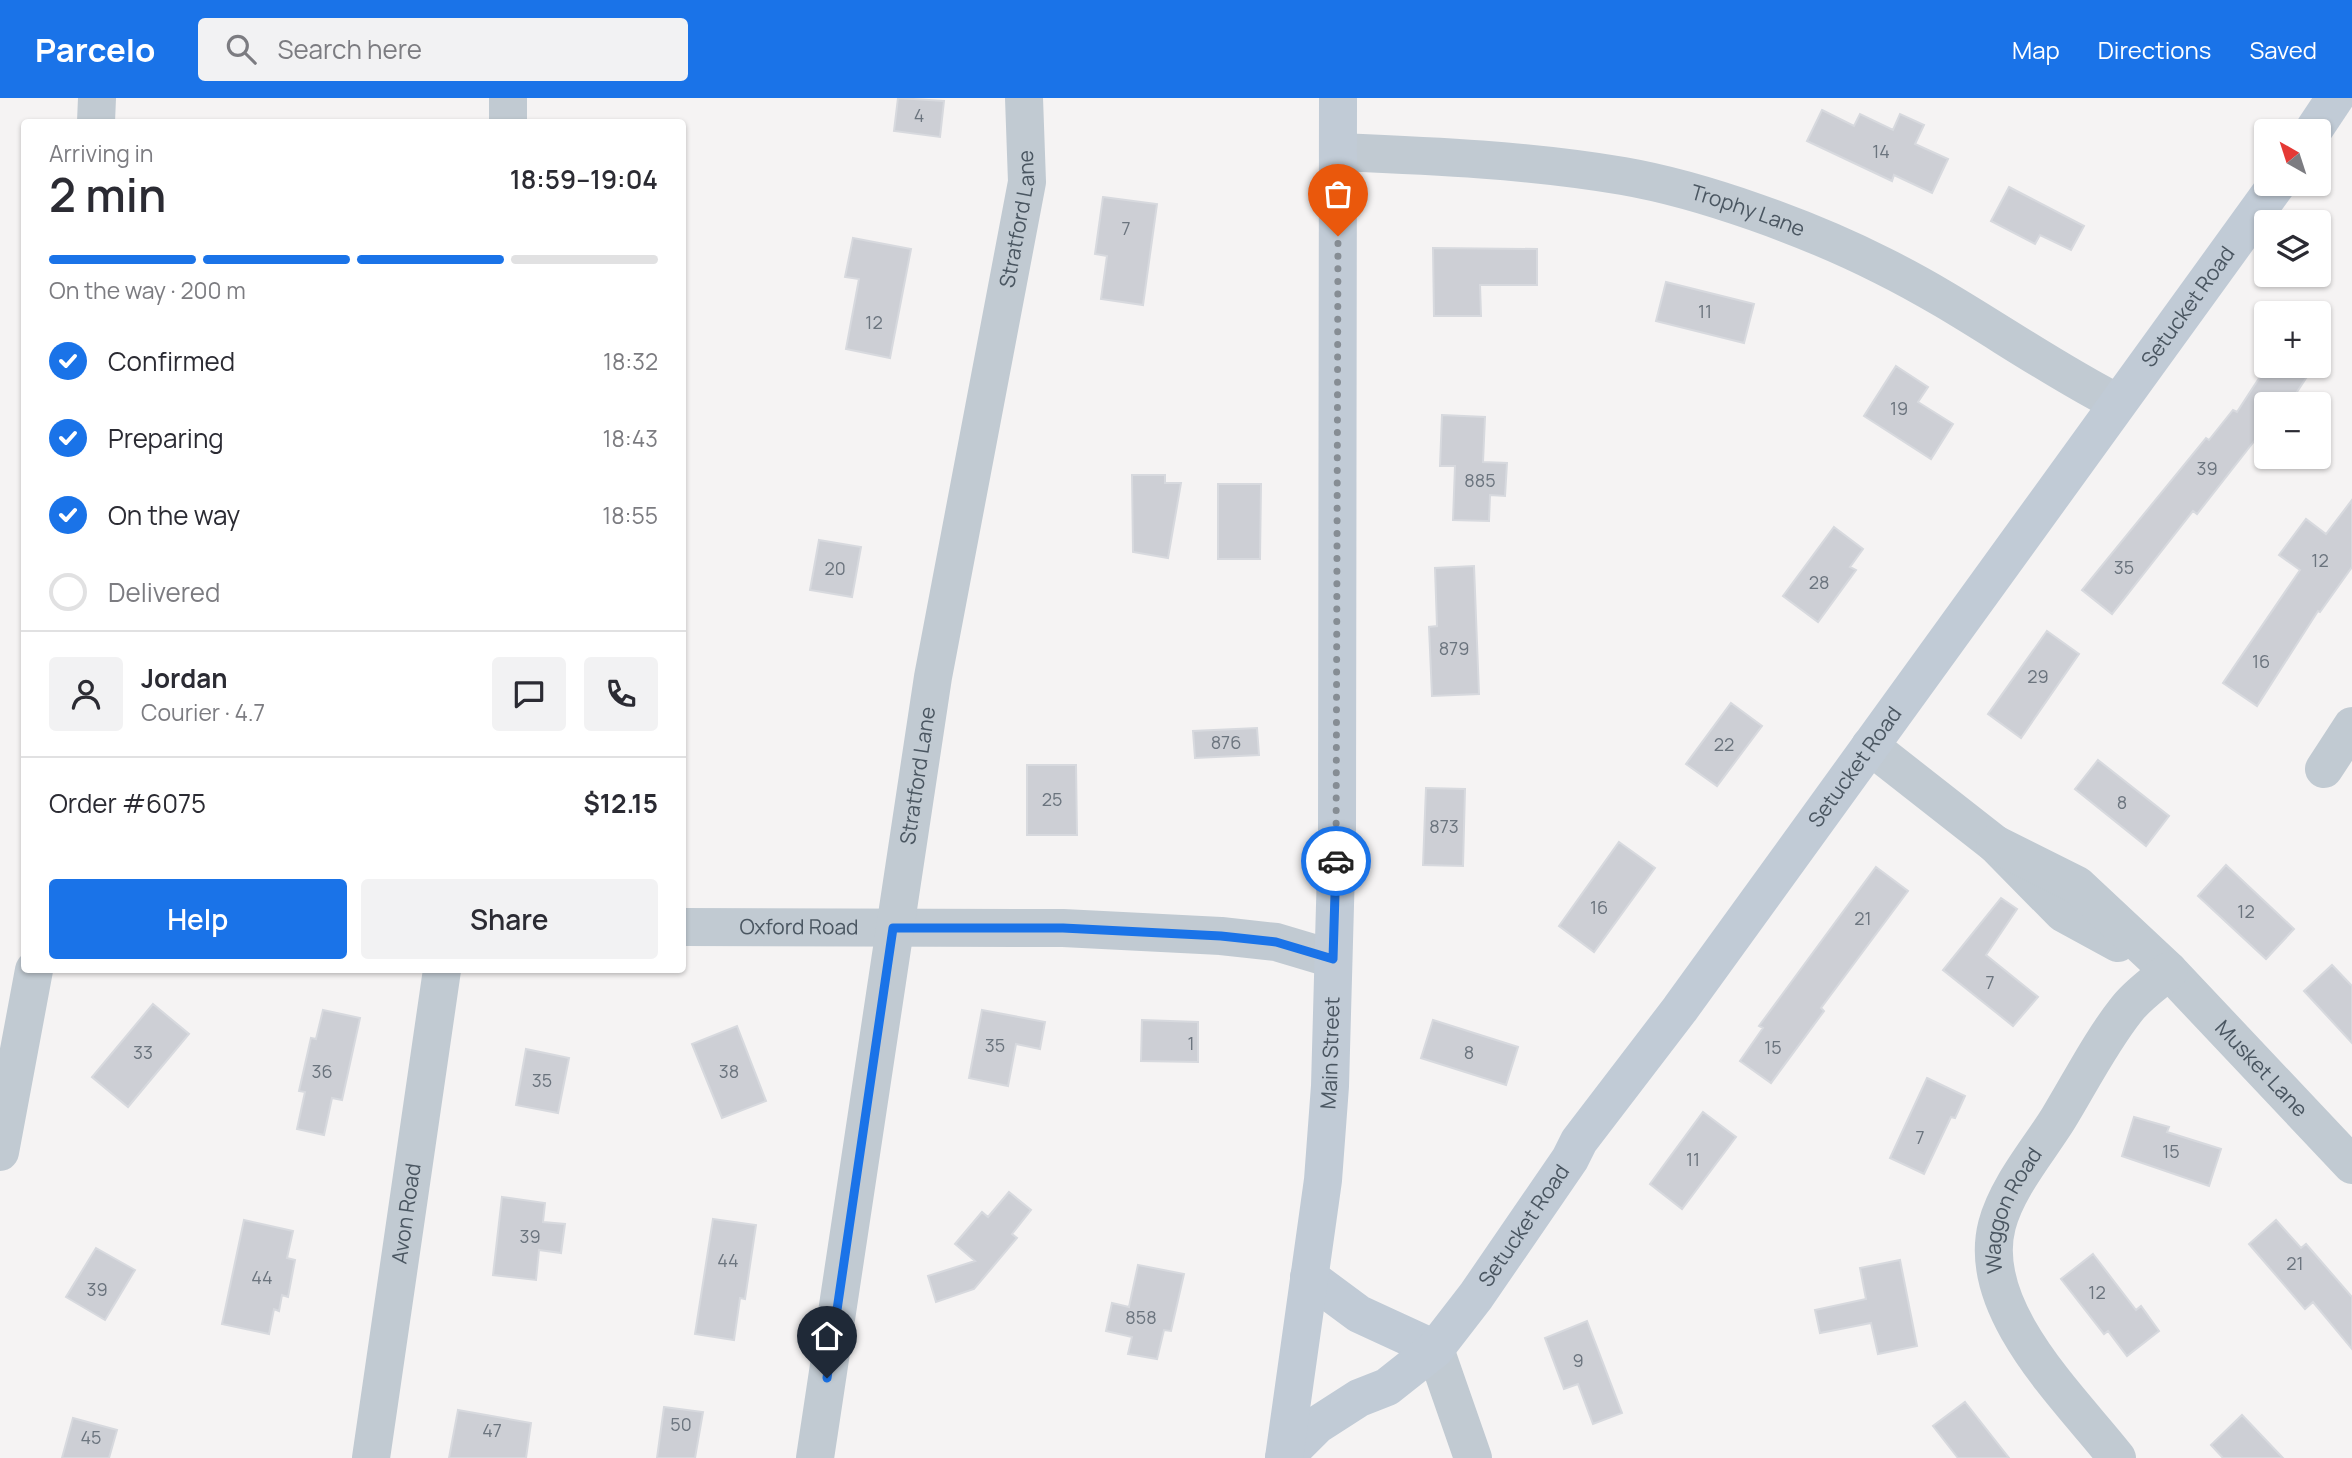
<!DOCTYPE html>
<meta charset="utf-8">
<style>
body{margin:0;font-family:Manrope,sans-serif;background:#f2f2f3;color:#2b2b33;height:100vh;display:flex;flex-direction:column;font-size:26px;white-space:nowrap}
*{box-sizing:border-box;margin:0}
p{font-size:23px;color:#7c7c81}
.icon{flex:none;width:38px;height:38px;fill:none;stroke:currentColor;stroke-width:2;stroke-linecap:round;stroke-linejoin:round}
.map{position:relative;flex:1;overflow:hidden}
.panel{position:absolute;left:21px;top:21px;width:665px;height:854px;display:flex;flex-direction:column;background:#fff;border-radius:7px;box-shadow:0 2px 5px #0004}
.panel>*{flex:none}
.needle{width:46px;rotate:321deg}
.fabs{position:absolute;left:2254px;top:21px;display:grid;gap:14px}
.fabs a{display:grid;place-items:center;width:77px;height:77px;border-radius:7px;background:#fff;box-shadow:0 2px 5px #0004;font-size:35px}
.pin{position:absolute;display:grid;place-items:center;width:60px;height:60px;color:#fff;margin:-72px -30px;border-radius:50% 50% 50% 0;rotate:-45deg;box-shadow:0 0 7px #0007}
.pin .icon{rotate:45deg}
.courier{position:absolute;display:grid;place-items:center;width:70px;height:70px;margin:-35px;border:5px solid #1a73e8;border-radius:50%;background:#fff;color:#222;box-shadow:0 2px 9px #0007}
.headline em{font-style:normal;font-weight:600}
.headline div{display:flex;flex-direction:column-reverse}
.headline{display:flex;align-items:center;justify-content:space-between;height:119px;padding:0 28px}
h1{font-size:46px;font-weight:600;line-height:52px}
.bar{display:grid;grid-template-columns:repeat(4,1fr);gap:10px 7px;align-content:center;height:84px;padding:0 28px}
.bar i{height:9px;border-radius:5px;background:#e1e1e2}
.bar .selected{background:#1a73e8}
.bar p{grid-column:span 4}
.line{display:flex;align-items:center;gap:18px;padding:0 28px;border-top:2px solid #e1e1e2}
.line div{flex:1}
.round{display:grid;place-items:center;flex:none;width:74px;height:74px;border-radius:7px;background:#f2f2f3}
ol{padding:0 28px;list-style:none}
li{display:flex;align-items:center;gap:21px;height:77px}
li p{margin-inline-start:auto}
li .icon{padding:7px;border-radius:50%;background:#1a73e8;color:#fff;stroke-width:4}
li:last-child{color:#7c7c81}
li i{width:38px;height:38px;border:4px solid #e1e1e2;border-radius:50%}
.primary-button{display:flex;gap:14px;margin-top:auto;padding:14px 28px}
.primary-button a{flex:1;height:80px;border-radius:7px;background:#1a73e8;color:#fff;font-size:28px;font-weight:600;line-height:80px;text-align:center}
.primary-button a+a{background:#f2f2f3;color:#2b2b33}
header{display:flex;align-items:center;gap:42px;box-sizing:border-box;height:98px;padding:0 35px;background:#1a73e8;color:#fff}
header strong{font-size:33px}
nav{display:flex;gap:38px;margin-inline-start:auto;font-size:24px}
.search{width:490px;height:63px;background:#f2f2f3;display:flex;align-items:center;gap:18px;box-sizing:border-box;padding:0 24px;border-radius:7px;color:#7c7c81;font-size:26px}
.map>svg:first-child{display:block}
.building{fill:#cdcfd5;stroke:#d7d9de;stroke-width:2}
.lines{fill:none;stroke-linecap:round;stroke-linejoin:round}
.minor{stroke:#c1cad2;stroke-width:38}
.secondary{stroke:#c1cbd6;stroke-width:38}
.done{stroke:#868d94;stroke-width:7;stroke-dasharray:0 12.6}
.route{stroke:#1a73e8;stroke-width:9}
.labels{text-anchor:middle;stroke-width:5;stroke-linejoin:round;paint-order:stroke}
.number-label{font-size:18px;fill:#6b747e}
.street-label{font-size:21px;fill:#4a5661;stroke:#fff}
</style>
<header>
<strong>Parcelo</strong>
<div class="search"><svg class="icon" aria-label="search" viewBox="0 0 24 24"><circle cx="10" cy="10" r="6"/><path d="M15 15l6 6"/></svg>Search here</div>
<nav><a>Map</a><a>Directions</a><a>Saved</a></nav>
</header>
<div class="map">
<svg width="2352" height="1360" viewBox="0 0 2352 1360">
<rect width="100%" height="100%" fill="#f5f3f3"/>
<path class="building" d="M898 0 944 3 940 39 894 33Z
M1822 12 1854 28 1860 16 1893 32 1900 16 1924 27 1915 46 1948 61 1932 95 1894 77 1892 83 1807 43Z
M2009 89 2084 128 2071 152 2040 137 2035 146 1991 123Z
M1103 99 1157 106 1143 207 1101 201 1107 158 1095 156Z
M853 140 911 151 890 260 846 251 859 181 845 179Z
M1433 150 1537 151V187H1480L1481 218H1434Z
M1666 184 1754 206 1744 245 1656 223Z
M1896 268 1928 289 1918 304 1953 326 1931 361 1864 318Z
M2267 268H2314L2289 306 2285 303 2266 306V328L2197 416 2193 413 2112 516 2082 492 2206 340 2209 342 2233 312 2237 314Z
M1442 317 1485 319 1483 364 1507 365 1505 398 1490 397 1489 423 1453 422 1455 368H1440Z
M1132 377H1165V385H1181L1168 460 1133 454Z
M1218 386H1261L1260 461H1218Z
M2352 402V469L2320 514 2318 513 2257 608 2223 585 2300 472 2279 457 2306 421 2326 436Z
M1834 429 1863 451 1850 469 1856 472 1818 524 1783 498Z
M819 442 861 449 852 499 810 492Z
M1474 468 1479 596 1432 598 1429 529 1437 528 1435 470Z
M2047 533 2079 556 2021 640 1988 616Z
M1731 605 1762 628 1717 688 1686 666Z
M1257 630 1259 657 1195 660 1193 633Z
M2098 662 2169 718 2146 748 2075 691Z
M1027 667H1076L1077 737H1027Z
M1426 690 1465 691 1463 768 1423 767Z
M1619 744 1655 770 1594 854 1559 828Z
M2226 767 2294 831 2266 861 2198 798Z
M1876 769 1908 793 1821 910 1824 913 1771 985 1740 963 1763 930 1759 928Z
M2001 800 2017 811 1986 857 2038 899 2013 928 1943 872Z
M2332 867 2352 888V945L2304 893Z
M153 906 189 936 128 1009 92 979Z
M323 912 360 920 342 1002 332 1000 324 1037 297 1031 305 994 299 993 311 940 316 941Z
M982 912 1045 924 1040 951 1016 946 1008 988 969 980Z
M1142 922 1198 924V964L1141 963Z
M1433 922 1518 949 1506 987 1421 960Z
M737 928 766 1003 722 1020 692 946Z
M526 951 569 960 558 1015 516 1007Z
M1927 980 1965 998 1955 1020 1951 1019 1924 1076 1890 1060Z
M1703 1014 1736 1039 1682 1111 1650 1086Z
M2134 1019 2169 1029 2167 1034 2221 1051 2209 1088 2122 1058Z
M1009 1094 1031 1112 1012 1136 1017 1140 974 1191 936 1204 928 1178 975 1163 955 1146 982 1114 988 1119Z
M502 1099 545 1105 543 1124 565 1126 561 1155 539 1152 536 1182 493 1177Z
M713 1121 756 1127 745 1201 740 1200 734 1242 695 1236Z
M244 1122 293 1133 287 1160 295 1162 288 1199 282 1197 279 1213 274 1211 269 1236 222 1226Z
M2276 1122 2301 1150 2306 1146 2352 1199V1251L2313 1204 2305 1211 2249 1146Z
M96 1150 135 1172 105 1222 66 1199Z
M2093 1156 2136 1212 2141 1208 2159 1233 2127 1258 2108 1233 2104 1236 2061 1181Z
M1900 1162 1917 1248 1878 1256 1871 1225 1820 1235 1815 1212 1866 1201 1860 1170Z
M1138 1167 1184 1176 1171 1233 1164 1232 1157 1261 1128 1256 1132 1239 1106 1233 1112 1205 1129 1209Z
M1587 1223 1622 1315 1593 1326 1578 1286 1564 1291 1545 1240Z
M1965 1304 2009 1360H1958L1933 1328Z
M664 1309 703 1314 695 1360H657Z
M458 1312 531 1325 526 1360H449Z
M2242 1317 2283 1360H2223L2211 1347Z
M73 1320 117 1332 109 1360H62Z"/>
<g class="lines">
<g class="minor">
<path d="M96 24 97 0"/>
<path d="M508 24V0"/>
<path id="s1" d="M1339 54C1434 58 1529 62 1623 78 1704 92 1810 131 1883 168 1964 208 2036 263 2116 304"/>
<path d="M1870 648 1995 746 2063 815 2118 845"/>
<path d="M2324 671 2352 628"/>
<path id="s2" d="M1995 746 2077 787 2169 873 2352 1067"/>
<path id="s3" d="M682 829 1063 830 1221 838 1276 844 1333 861"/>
<path d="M0 1054 34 872"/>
<path d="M1435 1251 1473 1360"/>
<path id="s4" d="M371 1360 442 872"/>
<path id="s5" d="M815 1360 933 579 1027 84 1024 0"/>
<path id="s6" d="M2117 1360C2070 1300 1975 1211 1997 1127 2007 1089 2038 1053 2058 1021 2080 985 2100 945 2126 912 2137 897 2155 885 2169 873"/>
</g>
<g class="secondary">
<path d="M2313 33 2335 0"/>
<path d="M1309 1179 1359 1216 1435 1251"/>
<path id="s7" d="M1284 1360 1317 1327 1359 1300 1387 1289 1435 1251 1476 1198 1570 1061 1579 1043 1680 911 2277 86"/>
<path id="s8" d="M1284 1360 1323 1082 1330 988 1337 735 1338 0"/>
</g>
</g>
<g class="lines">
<path class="done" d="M1336 763 1338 138"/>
<path class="route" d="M827 1280 893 830H1063L1221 838 1276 844 1333 861 1336 763"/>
</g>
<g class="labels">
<g class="number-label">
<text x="919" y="24">4</text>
<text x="1881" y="60">14</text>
<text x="1126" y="137">7</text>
<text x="1705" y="220">11</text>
<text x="874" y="231">12</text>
<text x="1899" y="317">19</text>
<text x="2207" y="377">39</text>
<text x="1480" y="389">885</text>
<text x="2320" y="469">12</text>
<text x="2124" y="476">35</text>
<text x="835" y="477">20</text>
<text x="1819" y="491">28</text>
<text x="1454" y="557">879</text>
<text x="2261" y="570">16</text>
<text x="2038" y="585">29</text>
<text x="1226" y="651">876</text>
<text x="1724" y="653">22</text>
<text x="1052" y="708">25</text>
<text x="2122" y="711">8</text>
<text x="1444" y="735">873</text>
<text x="1599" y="816">16</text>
<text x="2246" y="820">12</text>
<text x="1863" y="827">21</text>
<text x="1990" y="891">7</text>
<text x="1191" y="952">1</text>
<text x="995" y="954">35</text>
<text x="1773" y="956">15</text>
<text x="143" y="961">33</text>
<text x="1469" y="961">8</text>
<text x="322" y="980">36</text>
<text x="729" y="980">38</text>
<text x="542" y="989">35</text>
<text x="1920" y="1046">7</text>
<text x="2171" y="1060">15</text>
<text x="1693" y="1068">11</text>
<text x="530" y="1145">39</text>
<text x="728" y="1169">44</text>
<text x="2295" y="1172">21</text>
<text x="262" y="1186">44</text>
<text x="97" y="1198">39</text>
<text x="2097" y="1201">12</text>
<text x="1141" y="1226">858</text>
<text x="1578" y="1269">9</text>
<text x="681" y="1333">50</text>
<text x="492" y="1339">47</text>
<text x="91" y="1346">45</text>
</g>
<g class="street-label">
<text dy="7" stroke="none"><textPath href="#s1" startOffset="415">Trophy Lane</textPath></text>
<text dy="7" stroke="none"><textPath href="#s5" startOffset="1256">Stratford Lane</textPath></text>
<text dy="7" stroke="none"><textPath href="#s7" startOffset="1474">Setucket Road</textPath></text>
<text dy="7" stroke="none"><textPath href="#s7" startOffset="906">Setucket Road</textPath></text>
<text dy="7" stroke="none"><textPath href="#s5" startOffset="690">Stratford Lane</textPath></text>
<text dy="7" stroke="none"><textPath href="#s3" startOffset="117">Oxford Road</textPath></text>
<text dy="7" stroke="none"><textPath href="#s8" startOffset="408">Main Street</textPath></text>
<text dy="7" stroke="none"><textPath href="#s2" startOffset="352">Musket Lane</textPath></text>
<text dy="7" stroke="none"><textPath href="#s6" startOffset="290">Waggon Road</textPath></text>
<text dy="7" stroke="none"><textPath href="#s4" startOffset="247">Avon Road</textPath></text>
<text dy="7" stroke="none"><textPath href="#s7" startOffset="340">Setucket Road</textPath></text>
</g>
</g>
</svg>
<div class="fabs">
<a><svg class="needle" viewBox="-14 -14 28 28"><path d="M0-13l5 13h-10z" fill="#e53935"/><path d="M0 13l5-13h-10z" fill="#7c7c81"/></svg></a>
<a><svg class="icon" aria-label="layers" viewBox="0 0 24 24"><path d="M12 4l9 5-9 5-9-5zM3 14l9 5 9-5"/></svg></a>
<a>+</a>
<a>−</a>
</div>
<div class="pin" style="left:1338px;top:138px;background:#ea580c"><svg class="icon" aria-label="bag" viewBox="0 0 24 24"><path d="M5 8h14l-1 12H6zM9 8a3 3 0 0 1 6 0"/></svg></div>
<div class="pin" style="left:827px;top:1280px;background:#1f2937"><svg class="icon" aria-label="home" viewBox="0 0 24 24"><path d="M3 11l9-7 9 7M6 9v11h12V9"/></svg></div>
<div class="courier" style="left:1336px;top:763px"><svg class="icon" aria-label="car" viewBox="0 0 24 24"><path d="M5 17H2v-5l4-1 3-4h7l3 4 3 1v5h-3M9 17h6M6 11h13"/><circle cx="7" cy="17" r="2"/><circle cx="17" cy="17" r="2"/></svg></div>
<section class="panel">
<div class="headline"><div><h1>2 min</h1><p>Arriving in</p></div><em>18:59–19:04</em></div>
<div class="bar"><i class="selected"></i><i class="selected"></i><i class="selected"></i><i></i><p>On the way · 200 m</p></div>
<ol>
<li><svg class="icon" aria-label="check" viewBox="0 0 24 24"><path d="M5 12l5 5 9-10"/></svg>Confirmed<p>18:32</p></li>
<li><svg class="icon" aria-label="check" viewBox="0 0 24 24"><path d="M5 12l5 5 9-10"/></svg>Preparing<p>18:43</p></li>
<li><svg class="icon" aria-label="check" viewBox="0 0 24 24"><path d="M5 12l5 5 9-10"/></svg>On the way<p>18:55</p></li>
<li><i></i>Delivered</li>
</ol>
<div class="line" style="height:126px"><a class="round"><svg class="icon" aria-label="person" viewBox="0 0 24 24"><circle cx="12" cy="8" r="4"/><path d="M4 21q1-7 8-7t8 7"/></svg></a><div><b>Jordan</b><p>Courier · 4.7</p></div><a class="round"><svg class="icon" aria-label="chat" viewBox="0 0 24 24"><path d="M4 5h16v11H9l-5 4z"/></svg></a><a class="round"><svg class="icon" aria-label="phone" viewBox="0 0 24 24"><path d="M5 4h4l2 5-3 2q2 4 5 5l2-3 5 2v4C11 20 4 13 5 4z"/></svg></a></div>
<div class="line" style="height:91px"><div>Order #6075</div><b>$12.15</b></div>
<div class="primary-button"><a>Help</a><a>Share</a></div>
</section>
</div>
